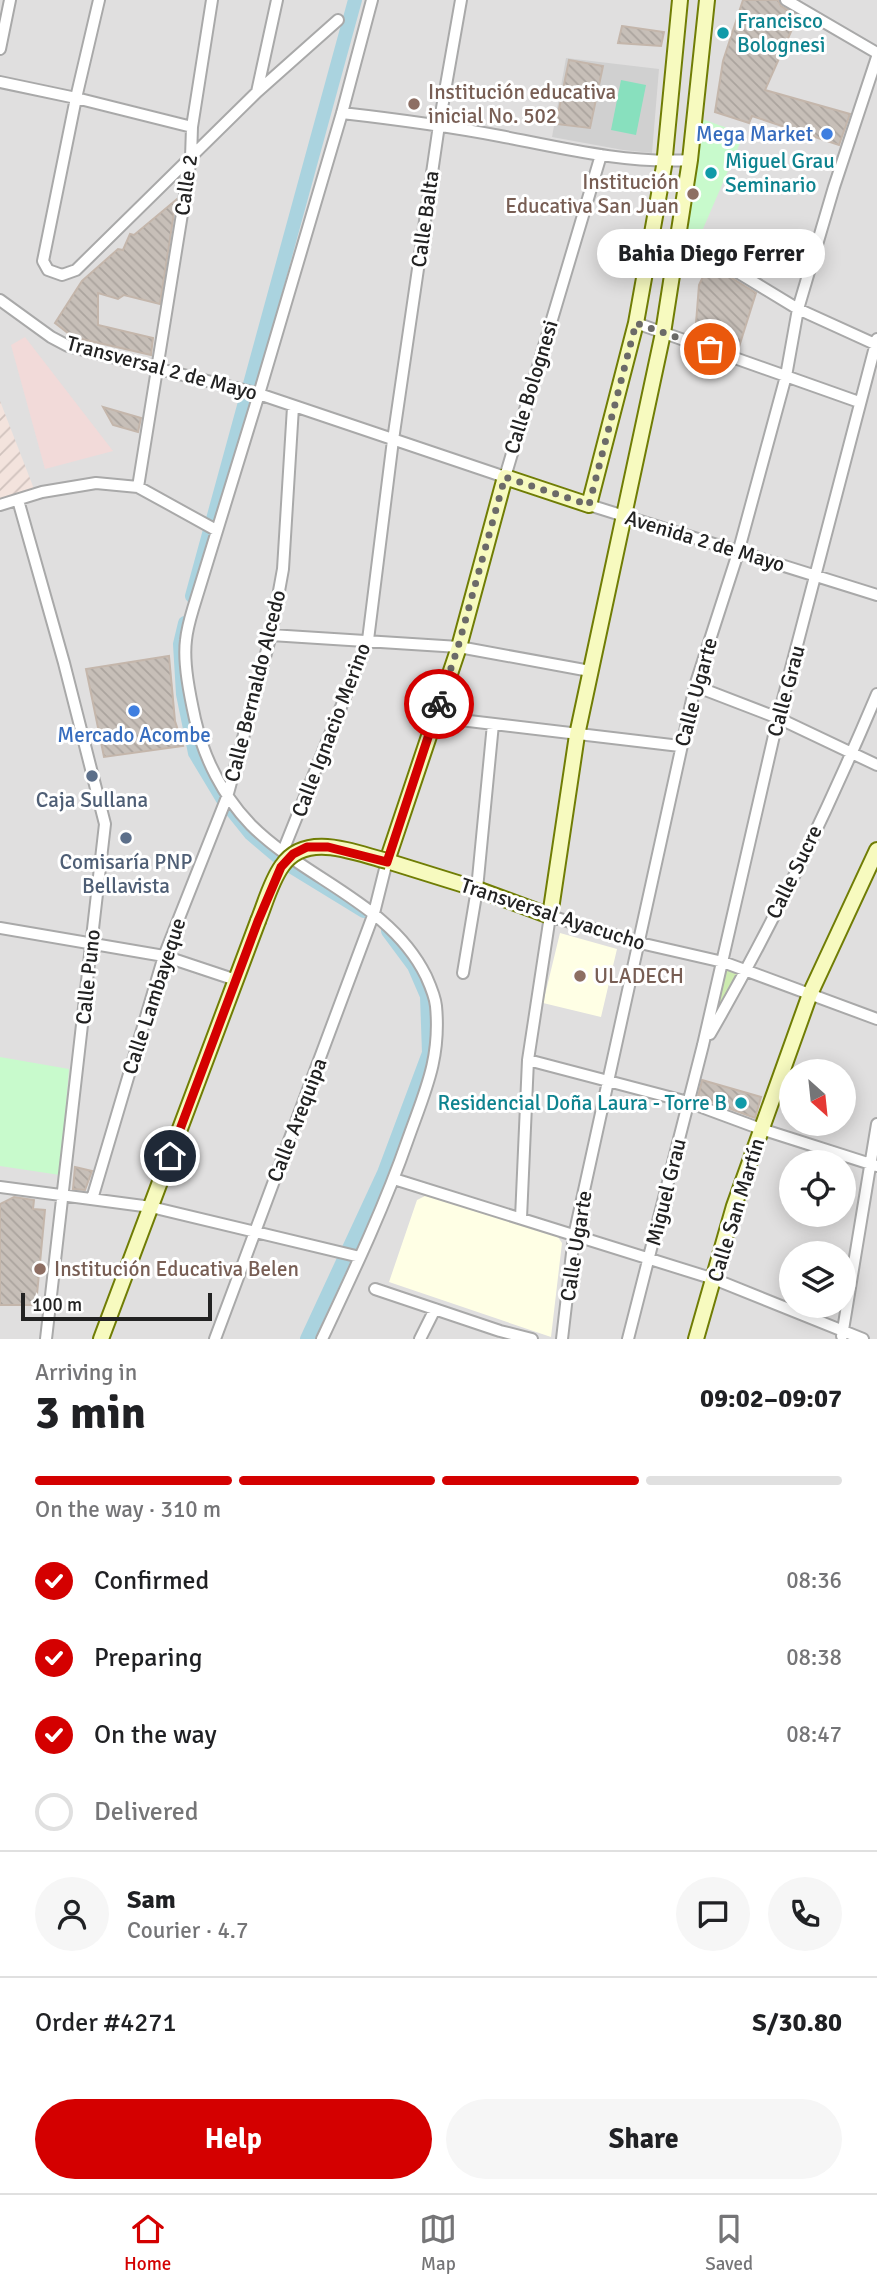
<!DOCTYPE html>
<meta charset="utf-8">
<style>
body{margin:0;font-family:Signika,sans-serif;background:#f6f6f6;color:#202124;height:100vh;display:flex;flex-direction:column;font-size:26px;white-space:nowrap}
*{box-sizing:border-box;margin:0}
p{font-size:23px;color:#757577}
.icon{flex:none;width:38px;height:38px;fill:none;stroke:currentColor;stroke-width:2;stroke-linecap:round;stroke-linejoin:round}
.map{position:relative;height:1339px;overflow:hidden}
.side{display:flex;flex-direction:column;background:#fff;flex:1}
.side>*{flex:none}
.needle{width:46px;rotate:153deg}
.buttons{position:absolute;left:779px;top:1059px;display:grid;gap:14px}
.buttons a{display:grid;place-items:center;width:77px;height:77px;border-radius:50%;background:#fff;box-shadow:0 4px 18px #0003;font-size:35px}
.scale{position:absolute;left:21px;bottom:18px;width:191px;box-sizing:border-box;padding-left:7px;border:4px solid #222;border-top:0;font-size:19px;line-height:24px;white-space:nowrap;color:#222;-webkit-text-stroke:5px #fff;paint-order:stroke}
.pin{position:absolute;display:grid;place-items:center;width:60px;height:60px;color:#fff;margin:-30px;border:4px solid #fff;border-radius:50%;box-shadow:0 2px 7px #0007}
.courier{position:absolute;display:grid;place-items:center;width:70px;height:70px;margin:-35px;border:5px solid #d40000;border-radius:50%;background:#fff;color:#222;box-shadow:0 2px 9px #0007}
.bubble{position:absolute;height:49px;border-radius:24px;background:#fff;box-shadow:0 4px 18px #0003;font-size:23px;font-weight:800;line-height:49px;text-align:center}
.head em{font-style:normal;font-weight:800}
.head div{display:flex;flex-direction:column-reverse}
.head{display:flex;align-items:center;justify-content:space-between;height:119px;padding:0 35px}
h1{font-size:46px;font-weight:800;line-height:52px}
.bar{display:grid;grid-template-columns:repeat(4,1fr);gap:10px 7px;align-content:center;height:84px;padding:0 35px}
.bar i{height:9px;border-radius:5px;background:#e0e0e0}
.bar .current{background:#d40000}
.bar p{grid-column:span 4}
.line{display:flex;align-items:center;gap:18px;padding:0 35px;border-top:2px solid #e0e0e0}
.line div{flex:1}
.round{display:grid;place-items:center;flex:none;width:74px;height:74px;border-radius:37px;background:#f6f6f6}
ol{padding:0 35px;list-style:none}
li{display:flex;align-items:center;gap:21px;height:77px}
li p{margin-inline-start:auto}
li .icon{padding:7px;border-radius:50%;background:#d40000;color:#fff;stroke-width:4}
li:last-child{color:#757577}
li i{width:38px;height:38px;border:4px solid #e0e0e0;border-radius:50%}
.button{display:flex;gap:14px;margin-top:auto;padding:14px 35px}
.button a{flex:1;height:80px;border-radius:42px;background:#d40000;color:#fff;font-size:28px;font-weight:800;line-height:80px;text-align:center}
.button a+a{background:#f6f6f6;color:#202124}
.tab-bar{display:flex;justify-content:space-around;align-items:center;height:98px;border-top:2px solid #e0e0e0;background:#fff;font-size:19px;color:#757577}
.tab-bar a{display:grid;justify-items:center;gap:4px}
.tab-bar .current{color:#d40000}
.map>svg:first-child{display:block}
.residential{fill:#e0dfdf;fill-rule:evenodd}
.commercial{fill:#f2dad9}
.education{fill:#ffffe5}
.religious{fill:#d0d0d0}
.military{fill:url(#military-furrows)}
.grass{fill:#cdebb0}
.park{fill:#c8facc}
.pitch{fill:#88e0be}
.lines{fill:none;stroke-linecap:round;stroke-linejoin:round}
.canal{stroke:#aad3df;stroke-width:14}
.building{fill:url(#building-back-hatch);stroke:#c4b6ab;stroke-width:2}
.street-casing{stroke:#a9a9a9;stroke-width:14}
.secondary-casing{stroke:#707d05;stroke-width:18}
.street{stroke:#fff;stroke-width:10}
.secondary{stroke:#f7fabf;stroke-width:14}
.secondary-bridge-casing{stroke:#707d05;stroke-width:18;stroke-linecap:butt}
.secondary-bridge{stroke:#f7fabf;stroke-width:14}
.done{stroke:#6b6a68;stroke-width:7;stroke-dasharray:0 12.6}
.route{stroke:#d40000;stroke-width:9}
.culture-dot{fill:#0f9aa8;stroke:#fff;stroke-width:2.5}
.education-dot{fill:#8d6e63;stroke:#fff;stroke-width:2.5}
.shop-dot{fill:#3f7fe0;stroke:#fff;stroke-width:2.5}
.service-dot{fill:#5c6f8a;stroke:#fff;stroke-width:2.5}
.labels{text-anchor:middle;stroke-width:6;stroke-linejoin:round;paint-order:stroke}
.culture-label{font-size:21px;fill:#0d838f;stroke:#fff;text-anchor:start}
.education-label{font-size:21px;fill:#785e54;stroke:#fff;text-anchor:start}
.shop-label{font-size:21px;fill:#366cbe;stroke:#fff;text-anchor:end}
.street-label{font-size:21px;fill:#222;stroke:#fff}
.service-label{font-size:21px;fill:#4e5e75;stroke:#fff}
</style>
<div class="map">
<svg width="877" height="1339" viewBox="0 0 877 1339">
<defs>
<pattern id="military-furrows" width="10" height="10" patternUnits="userSpaceOnUse" patternTransform="scale(1.75)"><rect width="10" height="10" fill="#f3e3dd"/><path d="M-1 1l2-2M0 10L10 0M9 11l2-2" fill="none" stroke="#d0c2bd"/></pattern>
<pattern id="building-back-hatch" width="6" height="6" patternUnits="userSpaceOnUse" patternTransform="scale(1.75)"><rect width="6" height="6" fill="#c7bfb8"/><path d="M-1 5l2 2M0 0l6 6M5-1l2 2" fill="none" stroke="#aba49e"/></pattern>
</defs>
<rect width="100%" height="100%" fill="#f2efe9"/>
<path class="residential" d="M0 0H877V1339H0ZM791 1071H844V1124H791ZM791 1162H844V1214H791ZM791 1253H844V1306H791Z"/>
<path class="commercial" d="M25 337 113 451 45 469 11 345Z"/>
<path class="education" d="M560 933 617 949 601 1017 543 1003Z
M427 1195 558 1237 562 1243 551 1337 389 1282 417 1200Z"/>
<path class="religious" d="M566 58 659 69 652 153 623 150 552 137Z"/>
<path class="military" d="M0 401 34 489 0 498Z"/>
<path class="grass" d="M725 971H732L737 974 736 979 715 1019Z"/>
<path class="park" d="M702 119 744 134 696 245 678 236Z
M0 1057 69 1069 60 1175 0 1166Z"/>
<path class="pitch" d="M621 80 646 85 636 135 611 130Z"/>
<g class="lines">
<path class="canal" d="M192 596 355 0
M185 623 180 644 183 694 195 753 222 798 251 834 284 862 364 911
M307 1339 384 1173 429 1053 427 996 414 966 388 931"/>
</g>
<path class="building" d="M743 0H778L781 6 798 16 765 90 850 114 839 145 752 116 749 123 715 112 723 61Z
M622 26 664 32 661 46 618 43Z
M569 60 603 66 590 128 556 124Z
M176 200 160 304 124 295 118 299 98 293V325L153 338 151 355 73 337 55 323 82 281 118 249 123 250 130 234 134 235Z
M709 264 756 293 738 350 695 336 699 285Z
M103 407 141 418 138 432 113 425Z
M169 656 175 721 183 746 104 757 86 669Z
M702 1080 761 1097 755 1118 698 1097Z
M75 1167 92 1171 85 1190 73 1189Z
M14 1197 34 1200 33 1209 45 1210 36 1305H0V1204Z"/>
<g class="lines">
<defs>
<path id="street" d="M99 0 76 98 43 261 48 270 62 275 76 270 257 92 338 20
M786 0 877 53
M0 49 10 0
M0 82 76 98 192 127
M257 92 277 0
M342 113C395 119 447 126 500 136 562 148 626 164 690 160
M678 236 798 309 877 345
M0 300 51 337 68 346 259 394 505 477 601 155
M636 323 859 402
M138 487 191 158 192 127 212 0
M18 500 64 663 105 824 46 1339
M0 505 42 492 96 483 138 487 216 530
M589 505 877 595
M271 635 459 647 590 671
M695 686 778 718 877 765
M435 717 680 746
M283 851 368 640 393 440 439 125 461 0
M0 928 164 956 236 980
M463 973 477 889 493 724
M710 1034C773 925 828 810 877 694
M528 1060 688 1102 761 1129 877 1166
M394 1179 714 1279 863 1339
M0 1187 151 1207 360 1257
M92 1199 164 956 227 797 271 635 283 569 293 407
M521 1218 528 1060 550 916 640 943 723 962 877 1019
M375 1289 500 1331 532 1339
M842 1336 877 1124
M215 1339 374 913 387 861
M322 1339C353 1273 384 1208 408 1139 425 1091 441 1059 436 1006 435 996 430 985 426 976 390 903 306 880 251 825 223 796 204 758 195 719 190 696 183 663 186 640 187 630 190 619 193 609L259 394 342 113 372 0
M420 1339 435 1309
M562 1339 574 1236 695 686 738 553 786 376 798 309 834 187 877 57
M628 1339 703 1045 778 718 877 339"/>
<path id="secondary" d="M680 0 664 166 636 323 589 505 505 477 459 647 387 861 477 889 550 916 577 735 663 333 690 160 707 0
M101 1339 258 921
M696 1339 734 1206 810 994 877 850"/>
</defs>
<use href="#street" class="street-casing"/>
<use href="#secondary" class="secondary-casing"/>
<use href="#street" class="street"/>
<use href="#secondary" class="secondary"/>
<defs>
<path id="secondary-bridge" d="M258 921C265 904 271 881 282 866 306 831 354 853 387 861"/>
</defs>
<use href="#secondary-bridge" class="secondary-bridge-casing"/>
<use href="#secondary-bridge" class="secondary-bridge"/>
</g>
<g class="lines">
<path class="done" d="M439 704 458 647 505 477 589 505 636 323 710 349"/>
<path class="route" d="M170 1156 258 921 281 867 293 854 307 847H328L387 862 439 704"/>
</g>
<g class="culture-dot">
<circle cx="723" cy="33" r="7"/>
<circle cx="711" cy="173" r="7"/>
<circle cx="741" cy="1103" r="7"/>
</g>
<g class="education-dot">
<circle cx="414" cy="104" r="7"/>
<circle cx="693" cy="194" r="7"/>
<circle cx="580" cy="976" r="7"/>
<circle cx="40" cy="1269" r="7"/>
</g>
<g class="shop-dot">
<circle cx="827" cy="134" r="7"/>
<circle cx="134" cy="711" r="7"/>
</g>
<g class="service-dot">
<circle cx="92" cy="776" r="7"/>
<circle cx="126" cy="838" r="7"/>
</g>
<g class="labels">
<g class="culture-label">
<text x="737" y="28">Francisco<tspan x="737" dy="24">Bolognesi</tspan></text>
<text x="725" y="168">Miguel Grau<tspan x="725" dy="24">Seminario</tspan></text>
<text x="727" y="1110" text-anchor="end">Residencial Doña Laura - Torre B</text>
</g>
<g class="education-label">
<text x="428" y="99">Institución educativa<tspan x="428" dy="24">inicial No. 502</tspan></text>
<text x="679" y="189" text-anchor="end">Institución<tspan x="679" dy="24">Educativa San Juan</tspan></text>
<text x="594" y="983">ULADECH</text>
<text x="54" y="1276">Institución Educativa Belen</text>
</g>
<g class="shop-label">
<text x="813" y="141">Mega Market</text>
<text x="134" y="742" text-anchor="middle">Mercado Acombe</text>
</g>
<g class="street-label">
<text transform="translate(186 185) rotate(-82)" y="7">Calle 2</text>
<text transform="translate(425 219) rotate(-82)" y="7">Calle Balta</text>
<text transform="translate(162 368) rotate(15)" y="7">Transversal 2 de Mayo</text>
<text transform="translate(531 387) rotate(-73)" y="7">Calle Bolognesi</text>
<text transform="translate(705 541) rotate(17)" y="7">Avenida 2 de Mayo</text>
<text transform="translate(255 686) rotate(-76)" y="7">Calle Bernaldo Alcedo</text>
<text transform="translate(786 691) rotate(-75)" y="7">Calle Grau</text>
<text transform="translate(696 692) rotate(-75)" y="7">Calle Ugarte</text>
<text transform="translate(331 730) rotate(-69)" y="7">Calle Ignacio Merino</text>
<text transform="translate(794 872) rotate(-64)" y="7">Calle Sucre</text>
<text transform="translate(553 914) rotate(18)" y="7">Transversal Ayacucho</text>
<text transform="translate(88 977) rotate(-84)" y="7">Calle Puno</text>
<text transform="translate(154 996) rotate(-72)" y="7">Calle Lambayeque</text>
<text transform="translate(297 1120) rotate(-69)" y="7">Calle Arequipa</text>
<text transform="translate(666 1192) rotate(-76)" y="7">Miguel Grau</text>
<text transform="translate(736 1210) rotate(-73)" y="7">Calle San Martín</text>
<text transform="translate(576 1246) rotate(-81)" y="7">Calle Ugarte</text>
</g>
<g class="service-label">
<text x="92" y="807">Caja Sullana</text>
<text x="126" y="869">Comisaría PNP<tspan x="126" dy="24">Bellavista</tspan></text>
</g>
</g>
</svg>
<div class="buttons">
<a><svg class="needle" viewBox="-14 -14 28 28"><path d="M0-13l5 13h-10z" fill="#e53935"/><path d="M0 13l5-13h-10z" fill="#757577"/></svg></a>
<a><svg class="icon" aria-label="locate" viewBox="0 0 24 24"><circle cx="12" cy="12" r="6"/><path d="M12 2v4M12 18v4M2 12h4M18 12h4"/></svg></a>
<a><svg class="icon" aria-label="layers" viewBox="0 0 24 24"><path d="M12 4l9 5-9 5-9-5zM3 14l9 5 9-5"/></svg></a>
</div>
<div class="scale">100 m</div>
<div class="pin" style="left:710px;top:349px;background:#ea580c"><svg class="icon" aria-label="bag" viewBox="0 0 24 24"><path d="M5 8h14l-1 12H6zM9 8a3 3 0 0 1 6 0"/></svg></div>
<div class="pin" style="left:170px;top:1156px;background:#1f2937"><svg class="icon" aria-label="home" viewBox="0 0 24 24"><path d="M3 11l9-7 9 7M6 9v11h12V9"/></svg></div>
<div class="courier" style="left:439px;top:704px"><svg class="icon" aria-label="bike" viewBox="0 0 24 24"><circle cx="6" cy="16" r="4"/><circle cx="18" cy="16" r="4"/><path d="M6 16l4-8h5l3 8M10 8l3 8H6M13 5h3"/></svg></div>
<div class="bubble" style="left:597px;top:229px;width:228px">Bahia Diego Ferrer</div>
</div>
<section class="side">
<div class="head"><div><h1>3 min</h1><p>Arriving in</p></div><em>09:02–09:07</em></div>
<div class="bar"><i class="current"></i><i class="current"></i><i class="current"></i><i></i><p>On the way · 310 m</p></div>
<ol>
<li><svg class="icon" aria-label="check" viewBox="0 0 24 24"><path d="M5 12l5 5 9-10"/></svg>Confirmed<p>08:36</p></li>
<li><svg class="icon" aria-label="check" viewBox="0 0 24 24"><path d="M5 12l5 5 9-10"/></svg>Preparing<p>08:38</p></li>
<li><svg class="icon" aria-label="check" viewBox="0 0 24 24"><path d="M5 12l5 5 9-10"/></svg>On the way<p>08:47</p></li>
<li><i></i>Delivered</li>
</ol>
<div class="line" style="height:126px"><a class="round"><svg class="icon" aria-label="person" viewBox="0 0 24 24"><circle cx="12" cy="8" r="4"/><path d="M4 21q1-7 8-7t8 7"/></svg></a><div><b>Sam</b><p>Courier · 4.7</p></div><a class="round"><svg class="icon" aria-label="chat" viewBox="0 0 24 24"><path d="M4 5h16v11H9l-5 4z"/></svg></a><a class="round"><svg class="icon" aria-label="phone" viewBox="0 0 24 24"><path d="M5 4h4l2 5-3 2q2 4 5 5l2-3 5 2v4C11 20 4 13 5 4z"/></svg></a></div>
<div class="line" style="height:91px"><div>Order #4271</div><b>S/30.80</b></div>
<div class="button"><a>Help</a><a>Share</a></div>
</section>
<nav class="tab-bar">
<a class="current"><svg class="icon" aria-label="home" viewBox="0 0 24 24"><path d="M3 11l9-7 9 7M6 9v11h12V9"/></svg>Home</a>
<a><svg class="icon" aria-label="map" viewBox="0 0 24 24"><path d="M3 6l6-2 6 2 6-2v14l-6 2-6-2-6 2zM9 4v14M15 6v14"/></svg>Map</a>
<a><svg class="icon" aria-label="saved" viewBox="0 0 24 24"><path d="M7 4h10v16l-5-4-5 4z"/></svg>Saved</a>
</nav>
